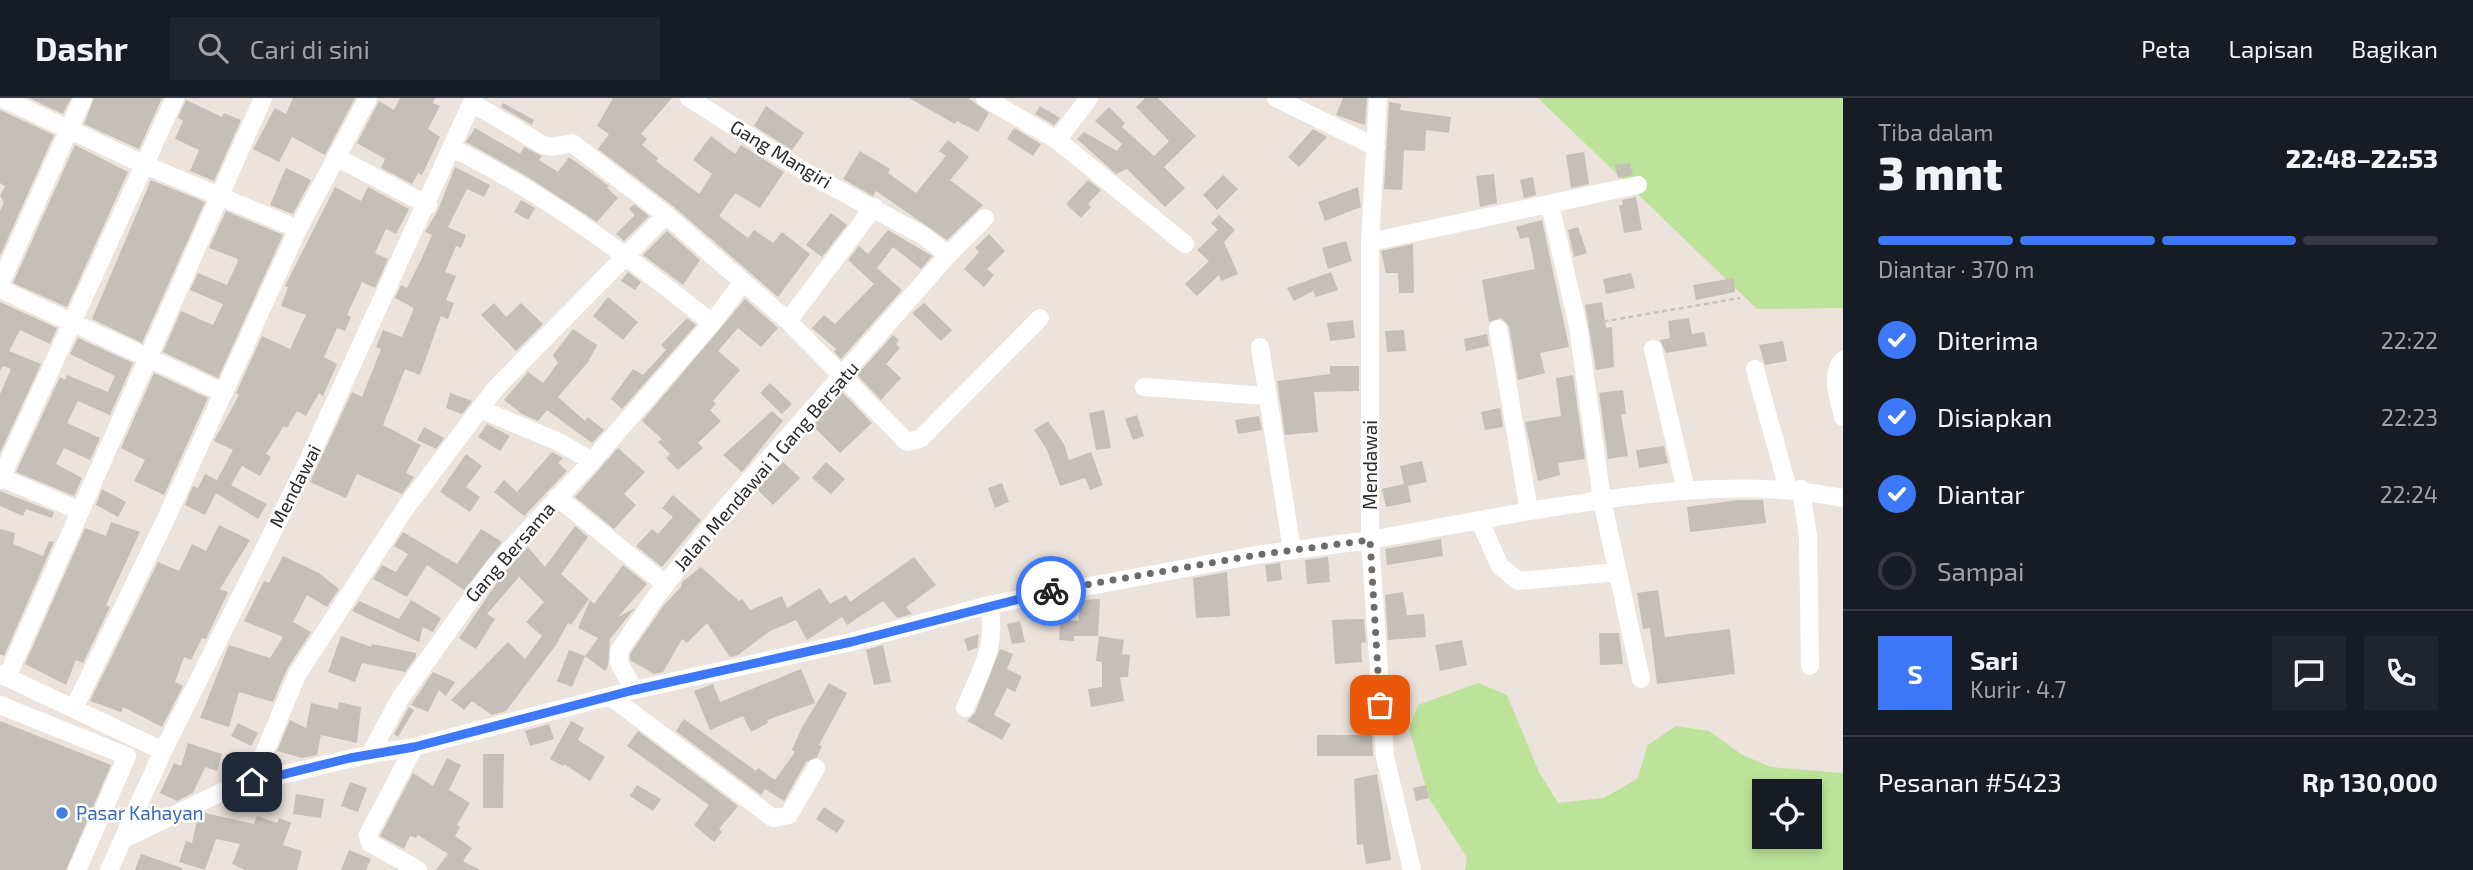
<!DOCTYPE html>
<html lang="id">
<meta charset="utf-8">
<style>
body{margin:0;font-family:"Exo 2",sans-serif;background:#20242c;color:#f1f3f6;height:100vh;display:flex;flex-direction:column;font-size:26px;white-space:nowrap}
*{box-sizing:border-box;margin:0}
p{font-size:23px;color:#9ea1a6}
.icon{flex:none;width:38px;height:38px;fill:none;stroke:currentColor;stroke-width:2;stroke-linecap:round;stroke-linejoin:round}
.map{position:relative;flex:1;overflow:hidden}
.details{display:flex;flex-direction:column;background:#171b24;width:630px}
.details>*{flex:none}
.controls{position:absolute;left:1752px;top:681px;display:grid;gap:14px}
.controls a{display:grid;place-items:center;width:70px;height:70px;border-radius:0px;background:#171b24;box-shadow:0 4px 10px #0003;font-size:35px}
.pin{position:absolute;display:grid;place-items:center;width:60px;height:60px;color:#fff;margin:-30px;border-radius:14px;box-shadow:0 4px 10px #0006}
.courier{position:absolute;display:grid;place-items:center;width:70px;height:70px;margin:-35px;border:5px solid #3d78f9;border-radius:50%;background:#fff;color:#222;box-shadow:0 2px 9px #0007}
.overview em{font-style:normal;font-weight:800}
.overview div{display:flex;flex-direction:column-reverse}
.overview{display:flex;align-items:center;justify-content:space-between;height:119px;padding:0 35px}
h1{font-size:46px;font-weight:800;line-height:52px}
.bar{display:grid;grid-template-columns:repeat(4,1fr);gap:10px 7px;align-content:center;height:84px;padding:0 35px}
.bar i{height:9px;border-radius:5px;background:#363941}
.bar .selected{background:#3d78f9}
.bar p{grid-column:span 4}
.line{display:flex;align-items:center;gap:18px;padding:0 35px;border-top:2px solid #363941}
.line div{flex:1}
.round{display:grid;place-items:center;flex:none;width:74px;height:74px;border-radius:0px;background:#20242c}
ol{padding:0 35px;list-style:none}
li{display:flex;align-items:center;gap:21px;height:77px}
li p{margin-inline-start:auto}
li .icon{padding:7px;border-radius:50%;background:#3d78f9;color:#fff;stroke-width:4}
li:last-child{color:#9ea1a6}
li i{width:38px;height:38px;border:4px solid #363941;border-radius:50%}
header{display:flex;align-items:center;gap:42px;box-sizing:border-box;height:98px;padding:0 35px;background:#171b24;border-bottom:2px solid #363941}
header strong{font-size:33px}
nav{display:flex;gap:38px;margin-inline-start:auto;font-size:24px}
.search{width:490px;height:63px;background:#20242c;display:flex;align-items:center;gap:18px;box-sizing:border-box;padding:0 24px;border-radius:0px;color:#9ea1a6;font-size:26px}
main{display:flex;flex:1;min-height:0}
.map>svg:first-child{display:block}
.green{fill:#bce399;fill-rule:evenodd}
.building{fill:#c4bfb8}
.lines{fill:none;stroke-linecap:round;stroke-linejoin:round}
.path{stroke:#c3c3c3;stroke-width:2.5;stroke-dasharray:5 3.5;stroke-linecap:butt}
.minor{stroke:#fff;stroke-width:18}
.done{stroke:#6e6b68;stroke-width:7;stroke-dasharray:0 12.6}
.route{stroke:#3d78f9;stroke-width:9}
.shop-dot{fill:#3f7fe0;stroke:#fff;stroke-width:2.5}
.labels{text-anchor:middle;stroke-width:5;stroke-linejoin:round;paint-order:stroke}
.street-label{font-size:19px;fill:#2a2a2a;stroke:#fff}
.shop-label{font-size:19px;fill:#366cbe;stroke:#fff;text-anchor:start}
</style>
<header>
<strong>Dashr</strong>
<div class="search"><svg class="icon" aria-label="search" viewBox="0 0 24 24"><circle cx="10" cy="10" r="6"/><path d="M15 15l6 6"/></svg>Cari di sini</div>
<nav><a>Peta</a><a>Lapisan</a><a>Bagikan</a></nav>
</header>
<main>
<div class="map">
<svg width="1843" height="772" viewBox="0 0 1843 772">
<rect width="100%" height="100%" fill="#ece3dc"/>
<path class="green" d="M1538 0H1843V210L1757 211Z
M1478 585 1507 597 1539 674 1558 705 1604 700 1637 681 1648 647 1676 628 1709 633 1741 656 1770 669 1843 675V772H1465L1467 760 1429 700 1409 631 1418 607ZM1764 693H1810V738H1764Z"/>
<path class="building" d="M29 0H71L63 16Z
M94 0H162L139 51 84 26Z
M293 0H355L325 57 292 39 279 64 253 51 275 10 286 16Z
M400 0H435L433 5 440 8 428 31 440 39 422 77 418 75 412 86 381 70 385 61 357 45 379 3 394 12Z
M613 0H672L641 36 647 41 642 47 658 60 656 63 699 96 712 76 693 62 711 38 735 56 741 47 784 74 760 110 735 95 719 118 748 140 754 132 773 145 782 134 810 156 778 199 673 108 598 51 609 36 597 28Z
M909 0H968L989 15 978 34 957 23 955 26Z
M1145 0H1158L1196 38 1164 69 1185 90 1165 109 1127 71 1116 76 1077 41 1084 34 1117 53 1122 46 1095 23 1109 9 1125 25 1122 29 1154 58 1169 43 1136 9Z
M1343 0H1367L1365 27 1336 17Z
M186 2 222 19 224 15 241 22 214 83 190 73 199 52 175 41 183 23 178 20Z
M1389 4 1401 6 1400 12 1451 19 1449 35 1426 32 1425 53 1404 52 1402 92 1384 91Z
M503 5 534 22 532 27 501 9Z
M766 8 804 35 792 52 754 28Z
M1040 8 1060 20 1054 27 1035 16Z
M0 12 54 37 0 158V113L4 104 0 98 5 88 0 85Z
M475 30 520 56 524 49 542 58 539 62 558 74 569 59 609 88 607 90 618 100 597 124 528 79 466 44Z
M1014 30 1041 46 1033 58 1007 41Z
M1313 31 1327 39 1299 69 1288 59Z
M948 42 969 59 950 82 983 107 947 142 876 93 873 98 843 81 860 53 890 71 888 75 916 95 946 58 939 53Z
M75 47 128 74 67 209 13 185Z
M1584 54 1589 86 1571 90 1566 57Z
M1630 65 1633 77 1618 80 1615 67Z
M455 69 490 87 484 99 467 91 448 129 466 137 461 150 456 148 445 174 456 178 446 202 454 205 448 221 441 218 420 277 405 271 383 327 421 347 406 375 414 379 402 396 357 376 346 400 310 384 352 294 362 299 381 251 376 249 383 232 402 239 414 210 395 200 401 187 407 190 421 162 432 137 425 134 438 112Z
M286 70 311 82 293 116 270 107Z
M1494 76 1497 105 1480 109 1476 78Z
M1223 77 1238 91 1217 112 1203 97Z
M1533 79 1536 97 1524 100 1520 82Z
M151 82 205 104 142 245 92 221Z
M1088 82 1101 92 1088 106 1091 109 1081 120 1066 106Z
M335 89 361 103 368 89 409 111 396 136 386 131 375 155 388 161 375 190 362 184 347 217 351 219 345 233 337 230 324 259 337 266 323 298 319 295 306 318 297 313 287 330 284 328 266 356 271 359 260 378 242 368 231 387 267 406 258 421 216 395 205 417 185 407 193 388 198 390 205 376 217 382 233 352 214 343 239 297 236 295 262 238 290 251 306 217 281 208 288 189 285 188Z
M1358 89 1361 109 1325 123 1318 104Z
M1636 99 1642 132 1624 135 1619 107H1623L1622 102Z
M521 102 535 110 528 122 514 114Z
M634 106 649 118 624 143 616 136 635 117 629 111Z
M226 113 283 137 218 280 163 254 181 213 213 227 223 206 190 192 198 175 227 187 237 165 238 161 209 150Z
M831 115 847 127 822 159 806 147Z
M1219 117 1235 132 1224 144 1238 176 1221 183 1219 177 1197 198 1185 186 1209 163 1197 152 1218 132 1211 125Z
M1542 122 1569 249 1540 255 1545 275 1518 282 1509 228 1501 220 1489 224 1482 182 1535 171 1529 139 1520 141 1516 129Z
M1578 129 1587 155 1574 159 1568 132Z
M888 132 932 158 921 171 893 149 877 170 902 192 841 261 834 253 836 251 812 230 824 217 835 226 874 186 848 162 859 148 868 156Z
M667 133 700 162 683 187 643 157Z
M989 136 1005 153 987 171 994 177 984 189 964 171 979 154 975 150Z
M1346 143 1352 163 1328 171 1322 150Z
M1413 146 1414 195H1399L1398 175H1386L1381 153Z
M628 174 641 184 635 192 621 183Z
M1331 174 1338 192 1316 199 1313 193 1294 203 1287 190Z
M1631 175 1635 190 1606 196 1603 181Z
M1734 180 1735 194 1696 202 1693 187Z
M608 199 638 224 623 242 593 218Z
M745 201 778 230 761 249 738 230 718 253 740 272 713 303 716 306 710 312 721 323 698 345 703 350 678 372 666 360 670 356 658 344 662 341 642 323Z
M0 204 57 230 50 246 20 232 9 253 41 266 0 355V296L11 271 3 268 0 273Z
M1602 204 1606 230 1612 229 1614 269 1596 272 1585 207Z
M494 205 506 219 521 205 543 226 516 253 481 217Z
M924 205 952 232 941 243 912 215Z
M687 220 696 227 622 311 611 301 633 271 643 277 666 252 661 247Z
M1689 220 1692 236 1704 234 1707 248 1666 255 1660 242 1670 240 1668 223Z
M1353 222 1355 240 1330 243 1327 225Z
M573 231 597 247 588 264 558 299 585 323 588 319 604 332 592 345 547 312 538 323 522 316 504 302 528 274 543 285 558 265 553 257Z
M1404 232 1406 253 1387 254 1385 233Z
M1487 236 1489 248 1466 253 1464 241Z
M893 237 899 242 896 246 900 250 886 266 901 280 881 302 857 277Z
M78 240 133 265 110 317 78 303 67 325 100 340 90 362 64 350 56 366 82 380 74 398 16 374 60 279 65 282 67 277 108 294 115 278 70 256Z
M1783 243 1787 263 1765 267 1759 247Z
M1330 268H1359V293L1314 294 1318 334 1285 337 1277 283 1330 276Z
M154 275 208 300 164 397 134 383 145 362 121 350Z
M1573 277 1585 361 1558 365 1560 377 1538 383 1525 324 1561 318 1556 280Z
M770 285 792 306 782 316 760 295Z
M1623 292 1626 316H1621L1628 358 1608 361 1599 295Z
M842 294 872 325 840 355 813 328Z
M450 295 472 303 462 316 446 310Z
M1500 310 1503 329 1485 332 1481 314Z
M1104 312 1111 350 1096 352 1089 315Z
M772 313 783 323 742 374 723 357Z
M1137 317 1144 338 1133 342 1125 321Z
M1259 318 1262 332 1238 336 1235 322Z
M1048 323 1064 346 1069 362 1091 354 1103 387 1090 392 1085 380 1060 388 1047 352 1034 332Z
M487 326 510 338 500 353 478 339Z
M424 329 444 340 436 351 417 342Z
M1664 348 1668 365 1639 370 1636 352Z
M618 350 645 374 624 396 636 407 614 431 575 399Z
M552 354 563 360 558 365 567 373 524 418 494 394 504 382 517 394Z
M466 356 482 368 466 389 480 399 470 414 440 394Z
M1422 363 1427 384 1408 388 1411 404 1386 409 1382 391 1404 386 1400 368Z
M783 364 800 380 773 407 757 391Z
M826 364 845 381 831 396 812 380Z
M1002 385 1009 404 995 410 988 390Z
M102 391 126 404 118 419 96 407Z
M0 393 54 414 52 420 26 411 23 418 0 408Z
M673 397 701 422 662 469 636 448 652 431 658 436 673 419 662 410Z
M1738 402H1763L1766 425 1690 434 1687 409Z
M111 424 140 434 106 507 110 509 83 565 76 562 66 587 25 566 85 430 106 438Z
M219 427 250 442 220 491 228 494 206 541 202 540 191 562 184 559 175 584 183 588 162 629 123 609 121 614 90 603 158 464 179 473 192 446 206 453Z
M575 428 588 439 561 476 589 501 571 527 568 525 556 547 506 613 492 617 472 603 464 612 451 602 508 544 525 561 542 538 526 524 544 504 519 479 487 516 495 521 476 551 459 540 503 476 528 449 545 469Z
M0 431 15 435 13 446 43 458 49 443 54 444 4 558 0 556Z
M481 431 502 444 464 492 427 467 407 499 373 481 382 467 396 474 408 456 394 448 403 434 457 466Z
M1441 441 1443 458 1387 467 1385 451Z
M283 458 319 475 339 491 327 509 307 497 293 524 311 534 287 571 273 604 239 594 229 629 200 620 229 547 270 560 283 539 244 523 264 483 269 485Z
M914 459 936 487 906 509 912 516 897 520 883 503 847 527 842 519 807 542 796 522 770 533 738 557 730 559 707 525 687 545 682 541 663 574 654 576 630 562V556L664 507 681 489 682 484 701 469 739 503 742 501 750 512 782 498 787 510 820 490 830 506 846 497 850 504Z
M1328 459 1330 484 1307 486 1305 462Z
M1280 465 1282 482 1267 484 1265 467Z
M623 467 647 486 618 519 635 510 610 541 608 568 605 573 585 558 598 540 578 530 590 502 594 506Z
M1227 474 1230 518 1196 520 1193 480Z
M1658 492 1665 539 1730 531 1735 576 1657 586 1650 530 1643 531 1637 495Z
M1403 494 1407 517 1424 516 1426 539 1388 542 1385 497Z
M1100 501 1098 538H1074V543L1059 542 1060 522 1079 523V502Z
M411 502 441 520 433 534 423 529 419 544 352 513 359 503 399 521Z
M1053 507 1057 522 1045 525 1041 509Z
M1359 521H1364L1366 544 1361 545 1362 564 1335 566 1332 522Z
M1020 523 1025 544 1012 546 1007 526Z
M1599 535H1619L1623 566 1600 567Z
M979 536 977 550 968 553 964 541Z
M341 538 371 549 372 546 416 555V559L405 574 362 565 355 584 328 574Z
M1099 538 1124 542 1122 556 1130 557 1128 579H1120L1124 603 1091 609 1088 591 1102 589V564L1096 563Z
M1462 542 1467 567 1440 573 1435 547Z
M883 547 891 584 874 587 866 552Z
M1000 551 1013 556 1007 571 1022 578 1015 594 1007 590 994 617 1011 626 1002 642 967 623 975 615Z
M569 552 585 558 572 589 557 583Z
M801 571 815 605 767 622 768 625 751 634 743 618 710 632 694 593 713 586 720 604Z
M433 574 455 584 446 598 439 592 428 614 411 607Z
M829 585 847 595 819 647 822 648 817 659 806 664 784 703 765 691 761 697 676 633 684 621 756 673 758 670 775 682 795 654 792 652 801 631Z
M339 604 361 609 357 645 321 637 317 657 302 660 277 653 290 622 306 630 311 605 338 611Z
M409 609 414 612 398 639 394 636Z
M0 623 111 667 66 772H0Z
M571 623 584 630 578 642 605 659 590 683 564 666 563 668 550 661Z
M238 625 258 635 251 648 231 638Z
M549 626 554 641 530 648 525 633Z
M638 633 738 708 719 731 722 734 714 744 694 727 709 707 627 648Z
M1317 637H1372L1373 658H1317Z
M188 645 222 656 217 673 205 669 193 695 177 703 160 695 174 665 181 668Z
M483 656H504L503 710H483Z
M447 660 461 667 449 692 470 705 457 727 460 729 455 738 472 750 463 763 480 772H436L448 756 418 737 416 740 410 738 404 751 380 738 413 675 433 688Z
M1377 676 1391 762 1366 766 1363 746 1357 747 1354 681Z
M350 684 367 690 358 714 341 708Z
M637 687 661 701 653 713 630 698Z
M1426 687 1429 700 1416 703 1413 690Z
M296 696 324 701 321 720 293 716Z
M824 709 845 723 837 735 816 721Z
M205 715 254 726 257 718 277 725 279 720 291 725 283 747 302 753 297 772H245L232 766 240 746 216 741 205 772 179 764 186 743 192 745 198 718Z
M349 752 371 761 366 772H341Z
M141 756 182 770V772H135Z"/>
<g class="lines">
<path class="path" d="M1595 225 1740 200"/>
<path class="minor" d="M689 0 807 75 924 138 948 157
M985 0 1057 42 1089 0
M1276 0 1376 49
M1378 0 1370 144V442L1385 659 1412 772
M4 1 143 66 298 131
M472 5 543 47 552 49 572 45 666 117 788 223 907 344 920 341 1040 220
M1057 42 1185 146
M454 51C548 97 630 160 712 225
M336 59 428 107
M1550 107 1578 228 1602 402 1641 581
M1370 144 1638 87
M0 186 83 0
M0 191 224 295
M788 223 874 109
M1260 249 1292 452
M1653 251 1686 392
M1843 262C1829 276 1839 301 1843 319
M1755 271 1788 391
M1144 289 1266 298
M480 311 559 344 592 363
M0 379 80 413
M0 382 175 0
M1801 391 1808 438 1810 568
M557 399 665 486
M1529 413C1633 397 1739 379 1843 400
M1479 422 1500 468 1518 483 1618 474
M0 576 163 653
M7 579 263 0
M634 592 619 565V553L655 500 725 410 948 157 985 120
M611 599 773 720 789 717 816 670
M0 607 127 658 77 772
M74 610 165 423 298 131 368 0
M965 610C980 574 998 547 989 507
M414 649 368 737 370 745 418 772
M370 656 401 599 494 469 592 363 712 225 743 184
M252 684 297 577 404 412 495 291 666 117
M124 741 224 693 252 684 370 656 414 649 634 592 851 544 989 507 1256 457 1370 442 1529 413 1498 231
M109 772 163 653 307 365 474 0"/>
</g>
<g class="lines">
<path class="done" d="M1051 493 1256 457 1370 442 1380 607"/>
<path class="route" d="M252 684 350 660 414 649 634 592 851 544 1051 493"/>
</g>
<circle class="shop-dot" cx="62" cy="715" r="7"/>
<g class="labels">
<g class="street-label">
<text transform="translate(781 56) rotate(31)" y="7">Gang Mangiri</text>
<text transform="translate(1370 367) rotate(-90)" y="7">Mendawai</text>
<text transform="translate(766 368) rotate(-49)" y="7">Jalan Mendawai 1 Gang Bersatu</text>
<text transform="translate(295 388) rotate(-63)" y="7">Mendawai</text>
<text transform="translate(510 454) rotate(-49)" y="7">Gang Bersama</text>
</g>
<g class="shop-label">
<text x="76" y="722">Pasar Kahayan</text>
</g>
</g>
</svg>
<div class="controls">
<a><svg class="icon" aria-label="locate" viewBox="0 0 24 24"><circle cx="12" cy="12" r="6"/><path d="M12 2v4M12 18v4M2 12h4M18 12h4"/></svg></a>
</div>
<div class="pin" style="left:1380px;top:607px;background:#ea580c"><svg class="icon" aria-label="bag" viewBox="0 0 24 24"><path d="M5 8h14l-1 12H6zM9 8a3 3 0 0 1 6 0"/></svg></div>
<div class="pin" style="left:252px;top:684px;background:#1f2937"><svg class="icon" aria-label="home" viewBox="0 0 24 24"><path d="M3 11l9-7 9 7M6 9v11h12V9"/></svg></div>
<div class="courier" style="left:1051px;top:493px"><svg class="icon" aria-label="bike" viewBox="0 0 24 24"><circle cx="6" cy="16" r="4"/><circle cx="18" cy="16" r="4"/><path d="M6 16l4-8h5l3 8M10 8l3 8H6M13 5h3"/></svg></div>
</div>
<section class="details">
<div class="overview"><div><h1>3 mnt</h1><p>Tiba dalam</p></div><em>22:48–22:53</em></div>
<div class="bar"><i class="selected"></i><i class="selected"></i><i class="selected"></i><i></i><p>Diantar · 370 m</p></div>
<ol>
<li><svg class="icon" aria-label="check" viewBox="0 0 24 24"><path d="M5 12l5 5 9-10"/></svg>Diterima<p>22:22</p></li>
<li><svg class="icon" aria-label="check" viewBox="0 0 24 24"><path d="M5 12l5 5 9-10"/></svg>Disiapkan<p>22:23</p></li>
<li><svg class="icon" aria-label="check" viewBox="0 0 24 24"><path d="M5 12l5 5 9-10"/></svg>Diantar<p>22:24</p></li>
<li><i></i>Sampai</li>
</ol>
<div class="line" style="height:126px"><b class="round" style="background:#3d78f9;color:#fff">S</b><div><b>Sari</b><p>Kurir · 4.7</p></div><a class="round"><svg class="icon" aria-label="chat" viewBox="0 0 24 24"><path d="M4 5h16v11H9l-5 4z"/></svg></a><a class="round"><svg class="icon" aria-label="phone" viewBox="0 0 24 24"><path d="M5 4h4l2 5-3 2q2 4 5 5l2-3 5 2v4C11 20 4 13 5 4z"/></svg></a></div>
<div class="line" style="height:91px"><div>Pesanan #5423</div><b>Rp 130,000</b></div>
</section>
</main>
